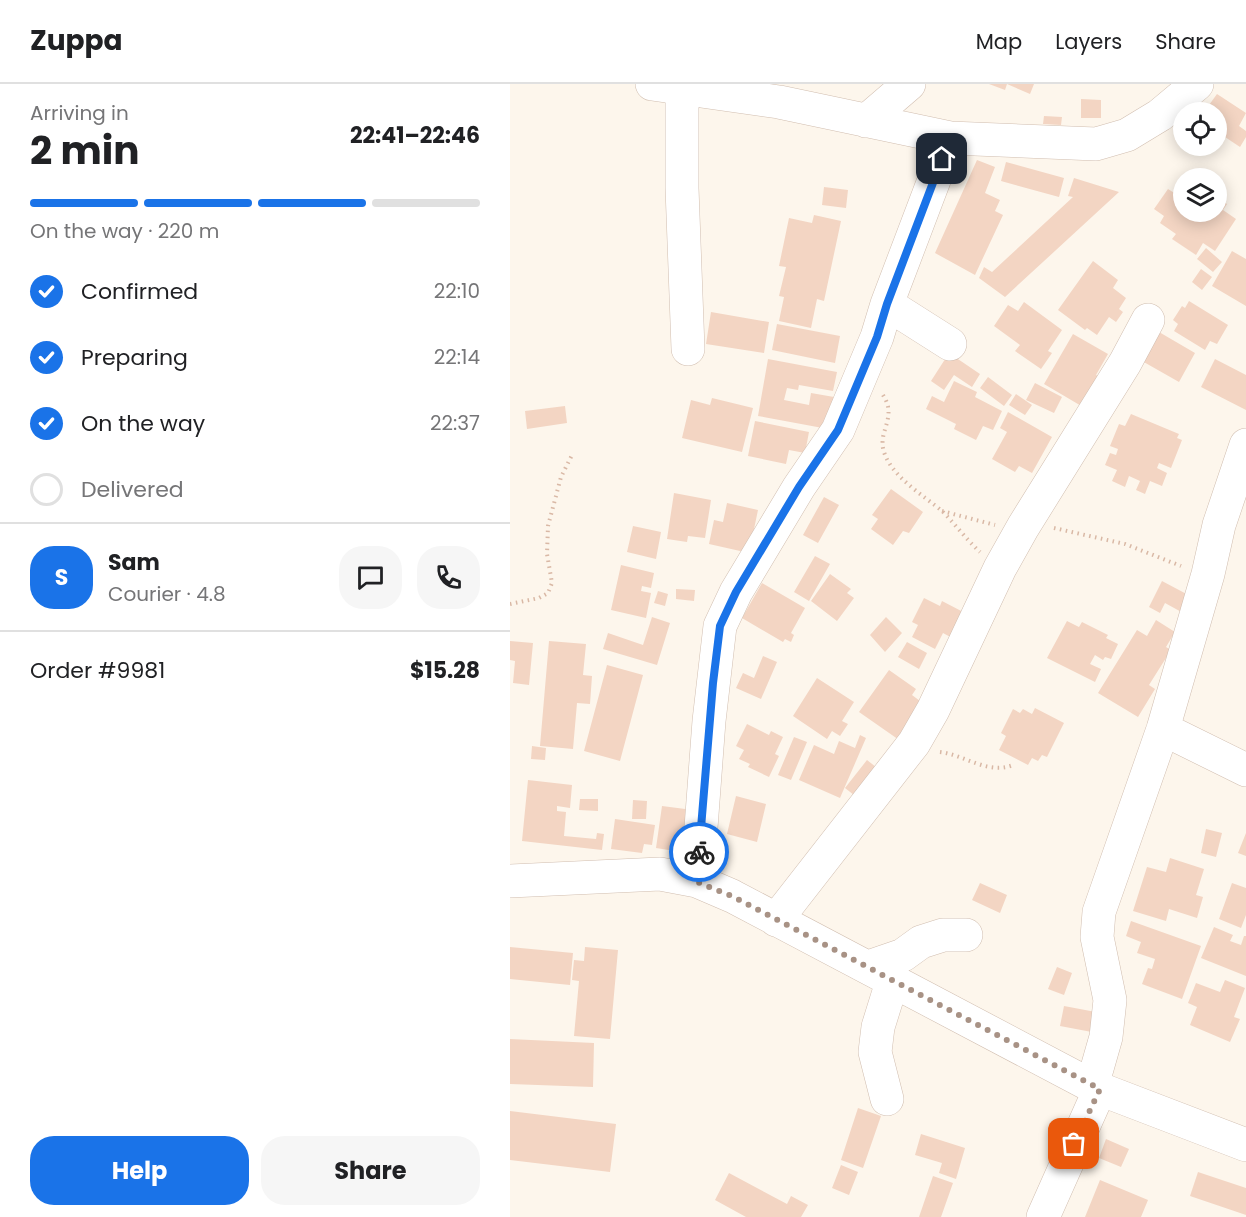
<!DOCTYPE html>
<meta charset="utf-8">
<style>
body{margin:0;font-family:Poppins,sans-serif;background:#f6f6f6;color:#202124;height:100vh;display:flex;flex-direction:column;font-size:22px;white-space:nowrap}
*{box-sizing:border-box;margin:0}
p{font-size:20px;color:#757577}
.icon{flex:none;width:33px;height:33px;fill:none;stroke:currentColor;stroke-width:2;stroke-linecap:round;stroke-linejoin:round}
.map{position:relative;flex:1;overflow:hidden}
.sheet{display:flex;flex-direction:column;background:#fff;width:510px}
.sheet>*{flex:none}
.buttons{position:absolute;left:663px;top:18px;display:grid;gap:12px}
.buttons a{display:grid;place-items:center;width:54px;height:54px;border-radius:50%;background:#fff;box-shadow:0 3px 15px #0003;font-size:30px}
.pin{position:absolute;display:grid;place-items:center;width:51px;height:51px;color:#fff;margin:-26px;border-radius:12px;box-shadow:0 3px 9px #0006}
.courier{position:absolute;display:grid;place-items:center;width:60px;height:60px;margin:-30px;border:4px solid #1a73e8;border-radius:50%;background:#fff;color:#222;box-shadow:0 2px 8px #0007}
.overview em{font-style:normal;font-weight:700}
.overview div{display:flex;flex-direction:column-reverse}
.overview{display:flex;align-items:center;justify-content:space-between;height:102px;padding:0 30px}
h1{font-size:39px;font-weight:700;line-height:45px}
.bar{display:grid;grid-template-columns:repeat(4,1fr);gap:9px 6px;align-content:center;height:72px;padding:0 30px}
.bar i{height:8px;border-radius:4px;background:#e0e0e0}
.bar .active{background:#1a73e8}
.bar p{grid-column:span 4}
.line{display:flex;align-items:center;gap:15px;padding:0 30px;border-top:2px solid #e0e0e0}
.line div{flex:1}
.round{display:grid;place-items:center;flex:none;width:63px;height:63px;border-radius:24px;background:#f6f6f6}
ol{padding:0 30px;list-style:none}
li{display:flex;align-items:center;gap:18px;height:66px}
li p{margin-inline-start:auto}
li .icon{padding:6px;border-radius:50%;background:#1a73e8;color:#fff;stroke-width:4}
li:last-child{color:#757577}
li i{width:33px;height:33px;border:3px solid #e0e0e0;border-radius:50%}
.cta{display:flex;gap:12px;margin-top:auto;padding:12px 30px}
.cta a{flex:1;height:69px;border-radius:24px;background:#1a73e8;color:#fff;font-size:24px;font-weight:700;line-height:69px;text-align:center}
.cta a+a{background:#f6f6f6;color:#202124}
header{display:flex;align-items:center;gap:36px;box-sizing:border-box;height:84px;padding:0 30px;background:#fff;border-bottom:2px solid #e0e0e0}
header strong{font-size:28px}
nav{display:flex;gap:33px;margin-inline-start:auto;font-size:21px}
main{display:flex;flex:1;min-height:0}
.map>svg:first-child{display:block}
.building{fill:#f3d5c3}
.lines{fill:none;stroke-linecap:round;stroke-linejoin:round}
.minor-casing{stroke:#d1beb0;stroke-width:34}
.path{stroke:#d9b8a5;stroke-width:4;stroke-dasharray:1.5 4.5;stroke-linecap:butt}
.minor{stroke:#fff;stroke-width:33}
.done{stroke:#a89285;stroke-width:6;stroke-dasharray:0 10.8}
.route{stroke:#1a73e8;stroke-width:8}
</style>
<header>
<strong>Zuppa</strong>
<nav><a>Map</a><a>Layers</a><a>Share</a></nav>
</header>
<main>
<section class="sheet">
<div class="overview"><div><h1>2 min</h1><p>Arriving in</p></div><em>22:41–22:46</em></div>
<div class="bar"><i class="active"></i><i class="active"></i><i class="active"></i><i></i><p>On the way · 220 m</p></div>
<ol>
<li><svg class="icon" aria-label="check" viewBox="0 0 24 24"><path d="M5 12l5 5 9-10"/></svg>Confirmed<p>22:10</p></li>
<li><svg class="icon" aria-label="check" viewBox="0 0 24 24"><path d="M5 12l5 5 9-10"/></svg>Preparing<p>22:14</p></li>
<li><svg class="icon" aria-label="check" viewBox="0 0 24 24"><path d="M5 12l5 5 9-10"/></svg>On the way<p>22:37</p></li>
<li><i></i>Delivered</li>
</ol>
<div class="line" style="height:108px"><b class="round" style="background:#1a73e8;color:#fff">S</b><div><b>Sam</b><p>Courier · 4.8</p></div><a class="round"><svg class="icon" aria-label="chat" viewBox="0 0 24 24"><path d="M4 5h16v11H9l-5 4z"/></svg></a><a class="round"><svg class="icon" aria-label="phone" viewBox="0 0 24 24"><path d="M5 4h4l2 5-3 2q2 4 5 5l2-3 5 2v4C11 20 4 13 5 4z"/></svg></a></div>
<div class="line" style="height:78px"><div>Order #9981</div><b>$15.28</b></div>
<div class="cta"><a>Help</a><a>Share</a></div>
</section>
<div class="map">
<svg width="736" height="1133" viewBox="0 0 736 1133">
<rect width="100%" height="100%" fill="#fdf6ec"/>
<path class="building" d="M479 0H524L520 10 497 0 495 6Z
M707 10 736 29 729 42 736 47V53L730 63 706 47V28H694Z
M571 15 591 16V34H571Z
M534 32 552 33 551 41 533 40Z
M467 76 485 83 475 109 490 116 485 127 493 131 465 191 425 169Z
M496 78 554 94 549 113 491 97Z
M564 94 609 108 495 213 469 194 474 183 482 188 563 113 558 112Z
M314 103 338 106 336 124 312 121Z
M658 105 674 115V128H706V113L717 120 713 126 726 135 705 167 693 159 686 171 662 155 666 150 650 139 654 132 644 125Z
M304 131 331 137 314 217 307 215 301 244 269 237 274 213 269 212 276 183 269 182 279 134 302 139Z
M696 164 712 178 703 188 687 175Z
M722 167 736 175V222L702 202Z
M583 177 608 196 603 204 616 214 609 225 613 228 606 238 599 233 587 251 577 244 575 246 548 226Z
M691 185 702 193 692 206 682 198Z
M679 217 718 241 707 260 700 257 695 266 664 247 668 240 663 236 672 222 675 224Z
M514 218 552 246 538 267 542 269 531 285 505 267 510 261 484 242 498 221 508 227Z
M201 228 259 238 254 269 196 260Z
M267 240 330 252 325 279 262 266Z
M649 248 685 269 669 298 632 277Z
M563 250 598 270 586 291 595 296 573 323 534 300Z
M439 269 470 290 462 303 444 291 434 306 421 297Z
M258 275 327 288 323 307 289 301 288 306 277 304 274 316 299 321 301 309 324 313 318 345 248 332Z
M705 275 736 291V326L691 303Z
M478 293 502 311 494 322 470 304Z
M444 297 467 308 465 313 492 327 483 346 473 342 466 356 444 345 446 340 416 325 422 312 434 318Z
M525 299 552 313 544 329 516 316Z
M506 310 522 321 515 331 499 321Z
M202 314 243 324 232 368 172 354 181 316 200 321Z
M55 322 57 339 17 345 15 327Z
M498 328 542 353 522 389 509 382 505 388 482 375 497 348 490 344Z
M621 330 669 350 667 354 672 356 661 384 649 379 647 384 657 389 652 402 640 397 635 410 626 406 630 397 619 392 615 403 602 397 607 386 595 381 600 369 606 371 608 365 600 362 609 340 615 342Z
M245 337 299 348 295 369 279 366 276 380 238 372Z
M381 405 413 428 399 449 393 447 383 461 361 445 368 435 362 431Z
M164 409 201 416 195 454 178 452 177 458 157 455Z
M314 413 329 421 308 459 293 451Z
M217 419 248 426 239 469 199 460 204 436 213 438Z
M123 442 151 448 146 475 117 468Z
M305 472 320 480 299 517 284 508Z
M111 481 144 489 141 504 132 502 131 507 141 509 136 534 101 526Z
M320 490 341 505 337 509 344 514 327 537 301 517Z
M652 497 684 514 675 530 655 519 650 529 639 523Z
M252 499 295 524 281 549 284 551 281 558 275 555 273 558 232 534Z
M166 505 185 506 184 517 166 515Z
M148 507 158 510 155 522 144 519Z
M414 514 430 522 432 517 457 530 444 555 433 549 425 565 402 553 408 541 402 538Z
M142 533 160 539 147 581 93 565 98 549 133 561Z
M376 533 392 549 375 568 360 551Z
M646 536 665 548 656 563 661 566 639 601 645 605 628 633 588 609 627 546 637 552Z
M557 537 569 543 572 538 598 551 596 554 608 560 601 575 595 573 593 576 585 571 580 580 591 585 585 598 537 574Z
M0 557 23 559 19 601 3 599 5 577 0 576Z
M39 557 76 560 73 591 82 592 80 620 67 619 63 665 30 662Z
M397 558 417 569 409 585 388 573Z
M253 572 267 578 251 615 226 604 233 589 244 594Z
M97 581 133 591 110 677 74 667Z
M379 586 406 605 402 611 410 617 404 625 412 630 392 658 349 628Z
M307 594 344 618 332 637 338 640 330 652 322 647 317 655 283 632Z
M525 624 554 639 537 673 532 671 528 677 522 674 518 681 489 666 496 652 491 649 503 625 510 629 513 625 522 630Z
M237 640 259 651 261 647 273 653 265 670 269 672 259 693 238 683 240 680 229 675 234 666 226 662Z
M350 651 356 654 330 714 289 696 304 661 324 670 329 657 345 664Z
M284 653 297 658 281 696 268 691Z
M22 662 36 664 35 676 21 675Z
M357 676 371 687 349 715 335 704Z
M18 696 62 701 60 724 47 722V727L56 728 54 752 86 755 87 749 94 750 92 766 12 757Z
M226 712 256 720 247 758 217 750Z
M70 715H88V727L69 726Z
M123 716 137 717 136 735H122Z
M152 722 183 726 177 769 146 764Z
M105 735 145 741 142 761 134 760 132 769 101 765Z
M696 745 712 749 706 773 691 769Z
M736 749V772L728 769Z
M660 774 694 785 686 811 693 813 687 834 659 825 656 837 623 827 637 783 656 788Z
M470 799 497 811 490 829 462 816Z
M722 799 736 804V831L731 844 709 835Z
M621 837 691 862 672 915 632 900 638 884 642 885 645 875 627 869 631 858 616 852Z
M704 843 723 851 720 857 731 861 734 852H736V892L691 874Z
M0 863 63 869 60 901 0 895Z
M75 863 108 866 100 955 64 952 69 897 62 896 64 876 74 877Z
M547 883 562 889 554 911 538 905Z
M715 896 735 904 724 933 730 935 720 958 680 941 687 923 678 919 686 899 710 908Z
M554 922 591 929 587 949 550 942Z
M0 955 84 959 83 1003 0 1000Z
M348 1024 371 1032 353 1084 331 1076Z
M0 1027 106 1040 100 1088 0 1076Z
M411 1050 455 1064 446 1095 429 1089 432 1079 405 1071Z
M596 1055 619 1065 611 1083 589 1074Z
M331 1081 348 1088 339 1111 322 1104Z
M688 1088 736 1104V1131L680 1112Z
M219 1089 277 1120 281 1112 298 1121 291 1133H236L205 1116Z
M423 1092 443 1099 431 1133H409Z
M590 1096 638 1116 631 1133H575Z"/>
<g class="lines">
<defs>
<path id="minor" d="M142 0 269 18 440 54 586 60 617 51 650 31 687 0
M172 0V104L178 265
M356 37 399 0
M377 220 440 260
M653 645 736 686
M0 797 150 790 187 797 222 812 582 1002 736 1061
M187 797 199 637 210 542 226 508 289 403 328 346 367 253 377 220 440 54
M266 836 404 659 423 626 490 484 513 443 615 279 638 236
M358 883 393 871 411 858 433 851H456
M582 1002 596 953 600 916 587 853 589 828 653 645 698 490 709 441 736 361
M377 1015 365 968 368 943 382 898
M533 1133 590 1005"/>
</defs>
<use href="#minor" class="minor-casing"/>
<path class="path" d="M373 311C388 334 367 347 374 368 382 393 413 411 432 427 445 440 456 455 470 468
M432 427 485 441
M544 444 615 460 671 482
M0 520 29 514 38 509 42 499 37 470 38 442 51 393 62 371
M430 668C455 671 478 691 503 681"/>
<use href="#minor" class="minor"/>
</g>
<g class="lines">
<path class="done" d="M189 768 187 798 222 812 590 1005 564 1060"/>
<path class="route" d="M189 768 203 599 210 542 226 508 289 403 328 346 367 253 377 220 432 75"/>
</g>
</svg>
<div class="buttons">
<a><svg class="icon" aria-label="locate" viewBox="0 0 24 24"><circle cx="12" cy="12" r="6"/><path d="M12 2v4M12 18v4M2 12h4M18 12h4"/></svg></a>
<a><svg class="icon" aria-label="layers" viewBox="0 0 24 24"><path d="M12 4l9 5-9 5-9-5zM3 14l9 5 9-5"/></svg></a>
</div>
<div class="pin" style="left:564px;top:1060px;background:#ea580c"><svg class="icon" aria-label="bag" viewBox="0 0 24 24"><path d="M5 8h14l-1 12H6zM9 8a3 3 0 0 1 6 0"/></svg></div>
<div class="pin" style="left:432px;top:75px;background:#1f2937"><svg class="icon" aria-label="home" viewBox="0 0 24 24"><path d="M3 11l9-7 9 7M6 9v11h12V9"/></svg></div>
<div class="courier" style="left:189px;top:768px"><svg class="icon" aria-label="bike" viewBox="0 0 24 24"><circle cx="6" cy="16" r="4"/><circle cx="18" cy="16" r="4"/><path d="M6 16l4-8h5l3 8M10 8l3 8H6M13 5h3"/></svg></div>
</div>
</main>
